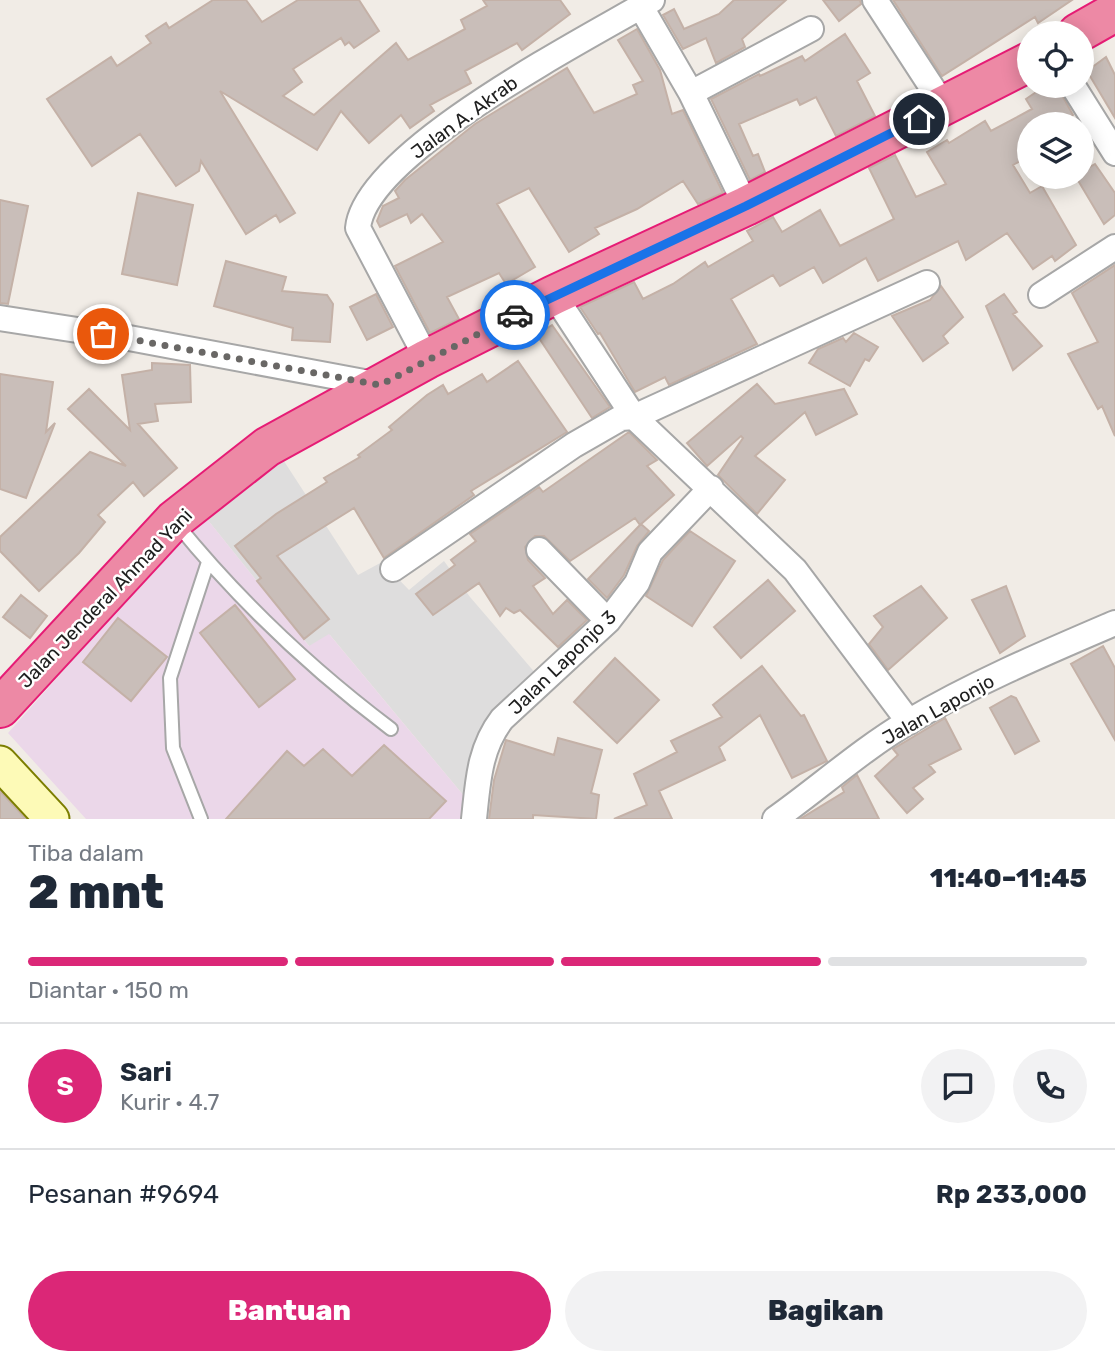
<!DOCTYPE html>
<html lang="id">
<meta charset="utf-8">
<style>
body{margin:0;font-family:Rubik,sans-serif;background:#f2f2f3;color:#1f2937;height:100vh;display:flex;flex-direction:column;font-size:26px;white-space:nowrap}
*{box-sizing:border-box;margin:0}
p{font-size:23px;color:#747a83}
.icon{flex:none;width:38px;height:38px;fill:none;stroke:currentColor;stroke-width:2;stroke-linecap:round;stroke-linejoin:round}
.map{position:relative;height:819px;overflow:hidden}
.details{display:flex;flex-direction:column;background:#fff;flex:1}
.details>*{flex:none}
.controls{position:absolute;left:1017px;top:21px;display:grid;gap:14px}
.controls a{display:grid;place-items:center;width:77px;height:77px;border-radius:50%;background:#fff;box-shadow:0 4px 18px #0003;font-size:35px}
.pin{position:absolute;display:grid;place-items:center;width:60px;height:60px;color:#fff;margin:-30px;border:4px solid #fff;border-radius:50%;box-shadow:0 2px 7px #0007}
.courier{position:absolute;display:grid;place-items:center;width:70px;height:70px;margin:-35px;border:5px solid #1a73e8;border-radius:50%;background:#fff;color:#222;box-shadow:0 2px 9px #0007}
.headline em{font-style:normal;font-weight:800}
.headline div{display:flex;flex-direction:column-reverse}
.headline{display:flex;align-items:center;justify-content:space-between;height:119px;padding:0 28px}
h1{font-size:46px;font-weight:800;line-height:52px}
.bar{display:grid;grid-template-columns:repeat(4,1fr);gap:10px 7px;align-content:center;height:84px;padding:0 28px}
.bar i{height:9px;border-radius:5px;background:#e0e1e3}
.bar .current{background:#db2777}
.bar p{grid-column:span 4}
.line{display:flex;align-items:center;gap:18px;padding:0 28px;border-top:2px solid #e0e1e3}
.line div{flex:1}
.round{display:grid;place-items:center;flex:none;width:74px;height:74px;border-radius:37px;background:#f2f2f3}
.action{display:flex;gap:14px;margin-top:auto;padding:14px 28px}
.action a{flex:1;height:80px;border-radius:42px;background:#db2777;color:#fff;font-size:28px;font-weight:800;line-height:80px;text-align:center}
.action a+a{background:#f2f2f3;color:#1f2937}
.map>svg:first-child{display:block}
.residential{fill:#dedddd}
.industrial{fill:#ebd7e9}
.building{fill:#c9beb9;stroke:#c4b1a7;stroke-width:2}
.lines{fill:none;stroke-linecap:round;stroke-linejoin:round}
.lane-casing{stroke:#a7a7a7;stroke-width:16}
.street-casing{stroke:#a7a7a7;stroke-width:28}
.secondary-casing{stroke:#7c7e00;stroke-width:37}
.highway-casing{stroke:#e61c75;stroke-width:42}
.lane{stroke:#fff;stroke-width:12}
.street{stroke:#fff;stroke-width:24}
.secondary{stroke:#fdfab7;stroke-width:33}
.highway{stroke:#ed89a5;stroke-width:38}
.done{stroke:#696765;stroke-width:7;stroke-dasharray:0 12.6}
.route{stroke:#1a73e8;stroke-width:9}
.labels{text-anchor:middle;stroke-width:5;stroke-linejoin:round;paint-order:stroke}
.street-label{font-size:19px;fill:#202020;stroke:#fff}
</style>
<div class="map">
<svg width="1115" height="819" viewBox="0 0 1115 819">
<rect width="100%" height="100%" fill="#f1ece6"/>
<path class="residential" d="M280 455 358 575 382 562 409 590 444 561 470 597 537 675 489 713 474 750 469 802 330 635 310 647 203 514Z"/>
<path class="industrial" d="M203 514 309 646 329 634 469 802 466 819H86L8 733Z"/>
<path class="building" d="M213 0H246L262 22 298 0H359L379 31 354 48 349 42 345 45 341 38 293 69 302 82 283 96 314 115 396 43 408 60 465 29 461 20 487 6 483 0H560L570 14 522 50 517 43 465 71 471 83 430 105 434 111 410 128 401 115 369 143 341 111 317 150 220 91 295 213 280 222 276 215 246 234 201 161 199 171 176 186 140 134 92 166 47 99 111 57 117 66 151 43 146 36 166 23 169 28Z
M734 0H786L742 39 745 47 716 63 706 38 683 49 663 15 674 9 684 29 719 14Z
M823 0H860L861 4 839 21Z
M893 0H1072L1038 23 1035 17 942 76Z
M637 29 660 70 672 114 683 110 723 193 698 204 683 181 637 209 595 228 599 234 569 252 529 188 497 204 535 267 506 284 499 273 447 297 459 319 430 333 395 266 443 242 422 214 411 223 407 214 380 227 377 221 383 206 399 198 395 191 405 180 475 124 567 68 594 113 637 94 633 85 643 81 618 40Z
M845 34 870 73 857 81 875 116 836 136 816 97 800 105 797 99 739 124 753 156 758 154 765 172 750 180 711 99 759 74 760 76 802 56 805 61Z
M1106 57 1115 75V118L1087 71Z
M1045 86H1057L1073 115 1060 124H1029V156L1013 165 1030 193 1042 186 1076 245 1055 261 1052 256 1033 269 1007 233 966 260 958 241 878 281 866 258 823 283 814 267 780 286 773 275 731 299 757 344 669 385 665 377 635 392 600 333 598 334 580 307 634 282 643 299 673 284 705 262 708 267 753 241 747 231 773 217 782 232 820 210 840 246 894 219 869 168 895 155 916 197 946 184 927 152 947 140 949 143 985 121 991 131 1032 109 1026 99Z
M1095 164 1115 193V215L1104 224 1076 177H1082V171Z
M138 193 193 205 177 285 122 274Z
M0 200 28 206 8 304 0 303Z
M226 261 286 277 282 291 327 295 333 304 330 342 292 340 293 328 214 306Z
M1115 265V436L1102 406 1098 409 1068 354 1098 342 1072 293Z
M941 286 963 317 943 336 948 343 923 361 892 316 930 300Z
M376 294 393 327 367 340 350 307Z
M1004 294 1017 312 1013 314 1042 346 1013 370 986 306Z
M552 325 610 407 592 418 537 335Z
M854 333 878 347 869 361 865 359 850 386 809 363 818 349 843 338 846 342Z
M518 361 567 432 471 491 474 495 384 558 354 508 277 556 329 619 304 639 257 581 261 578 235 546 276 514 327 482 324 478 360 457 358 455 392 430 389 427 427 395 443 385 448 394 482 374 487 382Z
M152 363 190 365 191 402 155 404 158 421 138 424 177 468 144 496 133 482 98 515 105 522 79 553 39 591 0 551V537L90 452 126 466 68 409 89 389 130 430 122 375 152 370Z
M0 374 53 382 46 432 55 423 26 498 0 489Z
M757 384 775 404 844 389 857 414 816 435 805 412 755 456 785 480 757 514 718 475 743 438 741 436 707 466 687 443Z
M629 432 657 460 647 466 674 495 640 525 635 518 570 561 544 536H535L525 547 528 560 545 578 533 586 553 614 567 600 587 620 558 647 520 610 514 613 506 608 500 616 479 583 433 615 416 594 455 565 451 560 476 541 470 534 539 487 543 492Z
M641 524 649 531 637 546 624 575 607 598 588 579Z
M690 531 735 561 692 626 646 596 663 560Z
M768 580 795 611 741 658 714 627Z
M921 586 947 618 888 670 869 644 883 627 874 616Z
M1006 586 1025 636 1000 653 972 600Z
M21 595 47 616 30 638 3 617Z
M235 605 295 679 259 707 200 633Z
M118 618 167 657 131 701 83 662Z
M1103 646 1115 668V740L1071 664Z
M615 658 659 700 617 743 574 702Z
M762 666 801 716 804 715 827 761 792 778 760 715 719 747 725 760 659 791 672 819H614L647 805 634 774 677 752 671 741 722 717 713 705Z
M1011 696 1016 698 1039 741 1015 754 990 708Z
M945 718 961 749 929 765 935 772 913 788 923 799 907 813 875 776 898 755 893 749Z
M558 738 602 750 591 793 599 795 596 819 533 815V819H489L494 780 506 740 554 755Z
M384 745 446 801 429 819H226L287 751 304 766 323 749 352 776Z
M857 775 879 819H800L844 792 842 787Z
M0 791 26 819H0Z"/>
<g class="lines">
<defs>
<path id="lane" d="M176 523C240 602 310 668 391 729
M201 819 173 748 170 678 208 562"/>
<path id="street" d="M875 0 944 106
M641 7 691 93 746 206
M1073 86 1115 153
M691 93 811 29
M554 295 634 417 795 570 909 722
M1041 295 1115 247
M0 318 129 338 380 385
M427 359 358 228C365 152 588 38 652 0
M539 550 608 621
M393 569 574 445 621 418 634 417 927 283
M474 819C478 782 479 749 502 719L608 621 637 583 650 552 711 488
M775 819C820 787 861 750 908 722 974 683 1045 653 1115 623"/>
<path id="secondary" d="M0 763 52 819"/>
<path id="highway" d="M1078 33 1115 12
M0 708 174 520 267 447 427 359 554 295 746 206 1029 62"/>
</defs>
<use href="#lane" class="lane-casing"/>
<use href="#street" class="street-casing"/>
<use href="#secondary" class="secondary-casing"/>
<use href="#highway" class="highway-casing"/>
<use href="#lane" class="lane"/>
<use href="#street" class="street"/>
<use href="#secondary" class="secondary"/>
<use href="#highway" class="highway"/>
</g>
<g class="lines">
<path class="done" d="M103 334 380 385 515 315"/>
<path class="route" d="M515 315 746 206 919 119"/>
</g>
<g class="labels">
<g class="street-label">
<text transform="translate(464 117) rotate(-36)" y="7">Jalan A. Akrab</text>
<text transform="translate(105 598) rotate(-46)" y="7">Jalan Jenderal Ahmad Yani</text>
<text transform="translate(562 662) rotate(-44)" y="7">Jalan Laponjo 3</text>
<text transform="translate(938 709) rotate(-29)" y="7">Jalan Laponjo</text>
</g>
</g>
</svg>
<div class="controls">
<a><svg class="icon" aria-label="locate" viewBox="0 0 24 24"><circle cx="12" cy="12" r="6"/><path d="M12 2v4M12 18v4M2 12h4M18 12h4"/></svg></a>
<a><svg class="icon" aria-label="layers" viewBox="0 0 24 24"><path d="M12 4l9 5-9 5-9-5zM3 14l9 5 9-5"/></svg></a>
</div>
<div class="pin" style="left:103px;top:334px;background:#ea580c"><svg class="icon" aria-label="bag" viewBox="0 0 24 24"><path d="M5 8h14l-1 12H6zM9 8a3 3 0 0 1 6 0"/></svg></div>
<div class="pin" style="left:919px;top:119px;background:#1f2937"><svg class="icon" aria-label="home" viewBox="0 0 24 24"><path d="M3 11l9-7 9 7M6 9v11h12V9"/></svg></div>
<div class="courier" style="left:515px;top:315px"><svg class="icon" aria-label="car" viewBox="0 0 24 24"><path d="M5 17H2v-5l4-1 3-4h7l3 4 3 1v5h-3M9 17h6M6 11h13"/><circle cx="7" cy="17" r="2"/><circle cx="17" cy="17" r="2"/></svg></div>
</div>
<section class="details">
<div class="headline"><div><h1>2 mnt</h1><p>Tiba dalam</p></div><em>11:40–11:45</em></div>
<div class="bar"><i class="current"></i><i class="current"></i><i class="current"></i><i></i><p>Diantar · 150 m</p></div>
<div class="line" style="height:126px"><b class="round" style="background:#db2777;color:#fff">S</b><div><b>Sari</b><p>Kurir · 4.7</p></div><a class="round"><svg class="icon" aria-label="chat" viewBox="0 0 24 24"><path d="M4 5h16v11H9l-5 4z"/></svg></a><a class="round"><svg class="icon" aria-label="phone" viewBox="0 0 24 24"><path d="M5 4h4l2 5-3 2q2 4 5 5l2-3 5 2v4C11 20 4 13 5 4z"/></svg></a></div>
<div class="line" style="height:91px"><div>Pesanan #9694</div><b>Rp 233,000</b></div>
<div class="action"><a>Bantuan</a><a>Bagikan</a></div>
</section>
